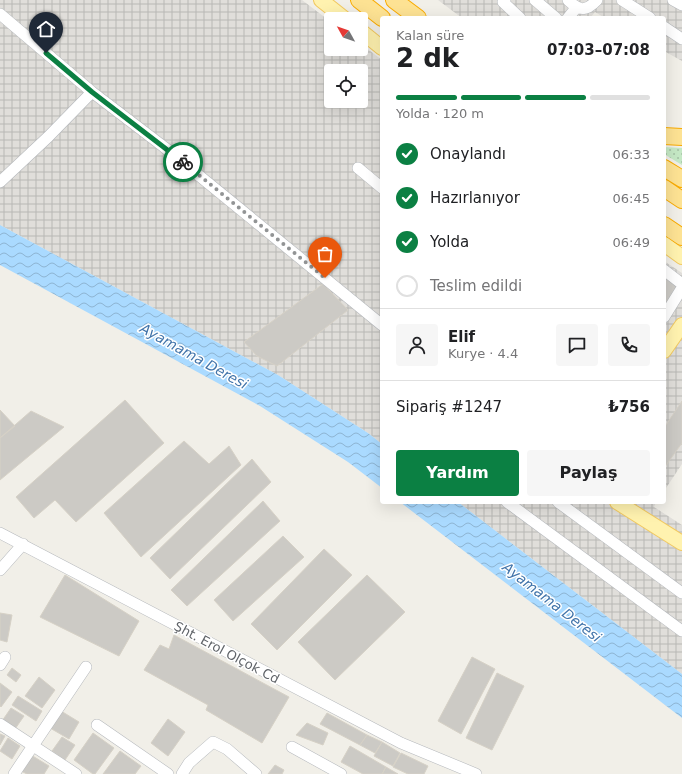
<!DOCTYPE html>
<html lang="tr">
<meta charset="utf-8">
<style>
body{margin:0;font-family:"DejaVu Sans",sans-serif;background:#f6f6f6;color:#202124;height:100vh;display:flex;flex-direction:column;font-size:15px;white-space:nowrap}
*{box-sizing:border-box;margin:0}
p{font-size:13px;color:#757577}
.icon{flex:none;width:22px;height:22px;fill:none;stroke:currentColor;stroke-width:2;stroke-linecap:round;stroke-linejoin:round}
.map{position:relative;flex:1;overflow:hidden}
.details{position:absolute;left:380px;top:16px;width:286px;height:488px;display:flex;flex-direction:column;background:#fff;border-radius:4px;box-shadow:0 4px 16px #0002}
.details>*{flex:none}
.needle{width:26px;rotate:310deg}
.buttons{position:absolute;left:324px;top:12px;display:grid;gap:8px}
.buttons a{display:grid;place-items:center;width:44px;height:44px;border-radius:4px;background:#fff;box-shadow:0 4px 16px #0002;font-size:20px}
.pin{position:absolute;display:grid;place-items:center;width:34px;height:34px;color:#fff;margin:-41px -17px;border-radius:50% 50% 50% 0;rotate:-45deg;box-shadow:0 0 4px #0007}
.pin .icon{rotate:45deg}
.courier{position:absolute;display:grid;place-items:center;width:40px;height:40px;margin:-20px;border:3px solid #0b8043;border-radius:50%;background:#fff;color:#222;box-shadow:0 1px 5px #0007}
.head em{font-style:normal;font-weight:800}
.head div{display:flex;flex-direction:column-reverse}
.head{display:flex;align-items:center;justify-content:space-between;height:68px;padding:0 16px}
h1{font-size:26px;font-weight:800;line-height:30px}
.bar{display:grid;grid-template-columns:repeat(4,1fr);gap:6px 4px;align-content:center;height:48px;padding:0 16px}
.bar i{height:5px;border-radius:3px;background:#e0e0e0}
.bar .active{background:#0b8043}
.bar p{grid-column:span 4}
.line{display:flex;align-items:center;gap:10px;padding:0 16px;border-top:1px solid #e0e0e0}
.line div{flex:1}
.round{display:grid;place-items:center;flex:none;width:42px;height:42px;border-radius:4px;background:#f6f6f6}
ol{padding:0 16px;list-style:none}
li{display:flex;align-items:center;gap:12px;height:44px}
li p{margin-inline-start:auto}
li .icon{padding:4px;border-radius:50%;background:#0b8043;color:#fff;stroke-width:4}
li:last-child{color:#757577}
li i{width:22px;height:22px;border:2px solid #e0e0e0;border-radius:50%}
.cta{display:flex;gap:8px;margin-top:auto;padding:8px 16px}
.cta a{flex:1;height:46px;border-radius:4px;background:#0b8043;color:#fff;font-size:16px;font-weight:800;line-height:46px;text-align:center}
.cta a+a{background:#f6f6f6;color:#202124}
.map>svg:first-child{display:block}
.industrial{fill:url(#industrial-grid);fill-rule:evenodd}
.grass{fill:url(#grass-dots)}
.water{fill:url(#water-waves)}
.building{fill:#cccac5;stroke:#d6d1c6}
.lines{fill:none;stroke-linecap:round;stroke-linejoin:round}
.minor-casing{stroke:#b5b8bc;stroke-width:12}
.major-casing{stroke:#f2c960;stroke-width:16}
.highway-casing{stroke:#f9ab00;stroke-width:18}
.minor{stroke:#fff;stroke-width:11}
.major{stroke:#fff2af;stroke-width:14}
.highway{stroke:#fde293;stroke-width:16}
.done{stroke:#929495;stroke-width:4;stroke-dasharray:0 7.2}
.route{stroke:#0b8043;stroke-width:5}
.labels{text-anchor:middle;stroke-width:3;stroke-linejoin:round;paint-order:stroke}
.street-label{font-size:13px;fill:#5f6368;stroke:#fff}
.water-label{font-size:14px;font-style:italic;fill:#4174aa;stroke:#fff}
</style>
<div class="map">
<svg width="682" height="774" viewBox="0 0 682 774">
<defs>
<pattern id="industrial-grid" width="8" height="8" patternUnits="userSpaceOnUse"><rect width="8" height="8" fill="#e0deda"/><path d="M0 4h8M4 0v8" fill="none" stroke="#b9b8b5"/></pattern>
<pattern id="grass-dots" width="8" height="8" patternUnits="userSpaceOnUse"><rect width="8" height="8" fill="#c5e8c5"/><path d="M2 2h.1M6 6h.1" fill="none" stroke="#a3c0a4" stroke-width="1.8" stroke-linecap="round"/></pattern>
<pattern id="water-waves" width="16" height="10" patternUnits="userSpaceOnUse"><rect width="16" height="10" fill="#aadaff"/><path d="M0 5q4-4 8 0t8 0" fill="none" stroke="#8eb4d2"/></pattern>
</defs>
<rect width="100%" height="100%" fill="#f1efe8"/>
<path class="industrial" d="M0 0H302L331 22V49H361V44L382 60V444L368 433 278 375 0 225ZM331 71H361V101H331Z
M438 0H682V61L664 51V18H605L595 12 590 18H462Z
M664 261 682 273V464L664 491Z
M458 502H656L654 507 682 525V674Z"/>
<path class="grass" d="M664 147 682 148V165L664 154Z"/>
<path class="water" d="M0 225 278 375 368 433 382 444V488L348 462 260 406 0 265Z
M400 502H458L682 674V718Z"/>
<path class="building" d="M664 276 679 286 664 310Z
M323 284 348 310 277 366 257 356 244 342Z
M125 400 164 443 76 522 55 500 34 518 16 497Z
M682 401V443L664 468V428Z
M0 410 15 426 0 438Z
M31 411 64 427 0 480V438Z
M184 441 209 464 229 446 241 465 141 557 104 513Z
M252 459 271 482 170 579 150 558Z
M263 501 280 521 187 606 171 590Z
M283 536 304 557 233 621 214 600Z
M324 549 352 575 277 650 251 624Z
M65 575 139 621 119 656 40 617Z
M367 575 405 612 335 680 298 642Z
M0 613 12 615 7 642 0 640Z
M174 635 289 697 262 743 206 710 208 705 144 670 160 645 169 649Z
M472 657 495 669 461 734 438 721Z
M12 668 21 675 16 682 7 675Z
M497 673 524 686 492 750 466 738Z
M39 677 55 690 42 708 25 696Z
M0 683 12 692 1 707 0 706Z
M18 696 42 711 36 721 12 705Z
M11 708 24 716 15 729 2 721Z
M61 711 79 722 69 739 50 728Z
M327 713 367 735 360 745 320 724Z
M168 719 185 732 168 756 151 743Z
M307 723 328 733 323 745 296 735Z
M93 733 114 748 95 774H93L74 760Z
M0 734 5 736 0 745Z
M367 735 382 742 375 753 360 745Z
M62 737 75 745 65 760 52 751Z
M8 738 20 746 12 759 0 751Z
M382 742 400 753 393 766 374 756Z
M350 746 386 767 382 774H363L341 762Z
M120 751 141 766 135 774H103Z
M401 753 428 766 424 774H408L393 767Z
M31 755 49 766 44 774H27L21 771Z
M275 765 284 770 282 774H268Z
M386 767 398 774H382Z"/>
<g class="lines">
<defs>
<path id="minor" d="M505 0 503 2 520 18
M535 0 556 18
M568 0C579 11 586 12 597 0
M622 0 650 18
M673 0 682 5
M0 14 92 92 164 147 382 325
M568 18 576 8
M664 27 682 39
M358 168 382 188
M0 182 48 137 92 92
M664 270 682 284
M664 317 682 288
M507 502 682 631
M558 502 682 593
M0 533 401 743 476 774
M0 570 23 544
M0 665 5 657
M0 724 76 774
M97 725 168 774
M292 747 341 774
M14 774 86 667
M182 774 189 763 213 742 227 749 256 774"/>
<path id="major" d="M321 0 345 19
M361 31 382 48
M664 244 682 257
M664 351 682 325
M617 502 682 543"/>
<path id="highway" d="M359 0 382 18
M394 0 418 18
M664 136 682 137
M664 168 682 179
M664 188 682 200
M664 225 682 237"/>
</defs>
<use href="#minor" class="minor-casing"/>
<use href="#major" class="major-casing"/>
<use href="#highway" class="highway-casing"/>
<use href="#minor" class="minor"/>
<use href="#major" class="major"/>
<use href="#highway" class="highway"/>
</g>
<g class="lines">
<path class="done" d="M183 162 325 278"/>
<path class="route" d="M46 53 92 92 183 162"/>
</g>
<g class="labels">
<g class="street-label">
<text transform="translate(227 652) rotate(28)" y="5">Şht. Erol Olçok Cd</text>
</g>
<g class="water-label">
<text transform="translate(194 356) rotate(29)" y="5">Ayamama Deresi</text>
<text transform="translate(552 602) rotate(38)" y="5">Ayamama Deresi</text>
</g>
</g>
</svg>
<div class="buttons">
<a><svg class="needle" viewBox="-14 -14 28 28"><path d="M0-13l5 13h-10z" fill="#e53935"/><path d="M0 13l5-13h-10z" fill="#757577"/></svg></a>
<a><svg class="icon" aria-label="locate" viewBox="0 0 24 24"><circle cx="12" cy="12" r="6"/><path d="M12 2v4M12 18v4M2 12h4M18 12h4"/></svg></a>
</div>
<div class="pin" style="left:325px;top:278px;background:#ea580c"><svg class="icon" aria-label="bag" viewBox="0 0 24 24"><path d="M5 8h14l-1 12H6zM9 8a3 3 0 0 1 6 0"/></svg></div>
<div class="pin" style="left:46px;top:53px;background:#1f2937"><svg class="icon" aria-label="home" viewBox="0 0 24 24"><path d="M3 11l9-7 9 7M6 9v11h12V9"/></svg></div>
<div class="courier" style="left:183px;top:162px"><svg class="icon" aria-label="bike" viewBox="0 0 24 24"><circle cx="6" cy="16" r="4"/><circle cx="18" cy="16" r="4"/><path d="M6 16l4-8h5l3 8M10 8l3 8H6M13 5h3"/></svg></div>
<section class="details">
<div class="head"><div><h1>2 dk</h1><p>Kalan süre</p></div><em>07:03–07:08</em></div>
<div class="bar"><i class="active"></i><i class="active"></i><i class="active"></i><i></i><p>Yolda · 120 m</p></div>
<ol>
<li><svg class="icon" aria-label="check" viewBox="0 0 24 24"><path d="M5 12l5 5 9-10"/></svg>Onaylandı<p>06:33</p></li>
<li><svg class="icon" aria-label="check" viewBox="0 0 24 24"><path d="M5 12l5 5 9-10"/></svg>Hazırlanıyor<p>06:45</p></li>
<li><svg class="icon" aria-label="check" viewBox="0 0 24 24"><path d="M5 12l5 5 9-10"/></svg>Yolda<p>06:49</p></li>
<li><i></i>Teslim edildi</li>
</ol>
<div class="line" style="height:72px"><a class="round"><svg class="icon" aria-label="person" viewBox="0 0 24 24"><circle cx="12" cy="8" r="4"/><path d="M4 21q1-7 8-7t8 7"/></svg></a><div><b>Elif</b><p>Kurye · 4.4</p></div><a class="round"><svg class="icon" aria-label="chat" viewBox="0 0 24 24"><path d="M4 5h16v11H9l-5 4z"/></svg></a><a class="round"><svg class="icon" aria-label="phone" viewBox="0 0 24 24"><path d="M5 4h4l2 5-3 2q2 4 5 5l2-3 5 2v4C11 20 4 13 5 4z"/></svg></a></div>
<div class="line" style="height:52px"><div>Sipariş #1247</div><b>₺756</b></div>
<div class="cta"><a>Yardım</a><a>Paylaş</a></div>
</section>
</div>
